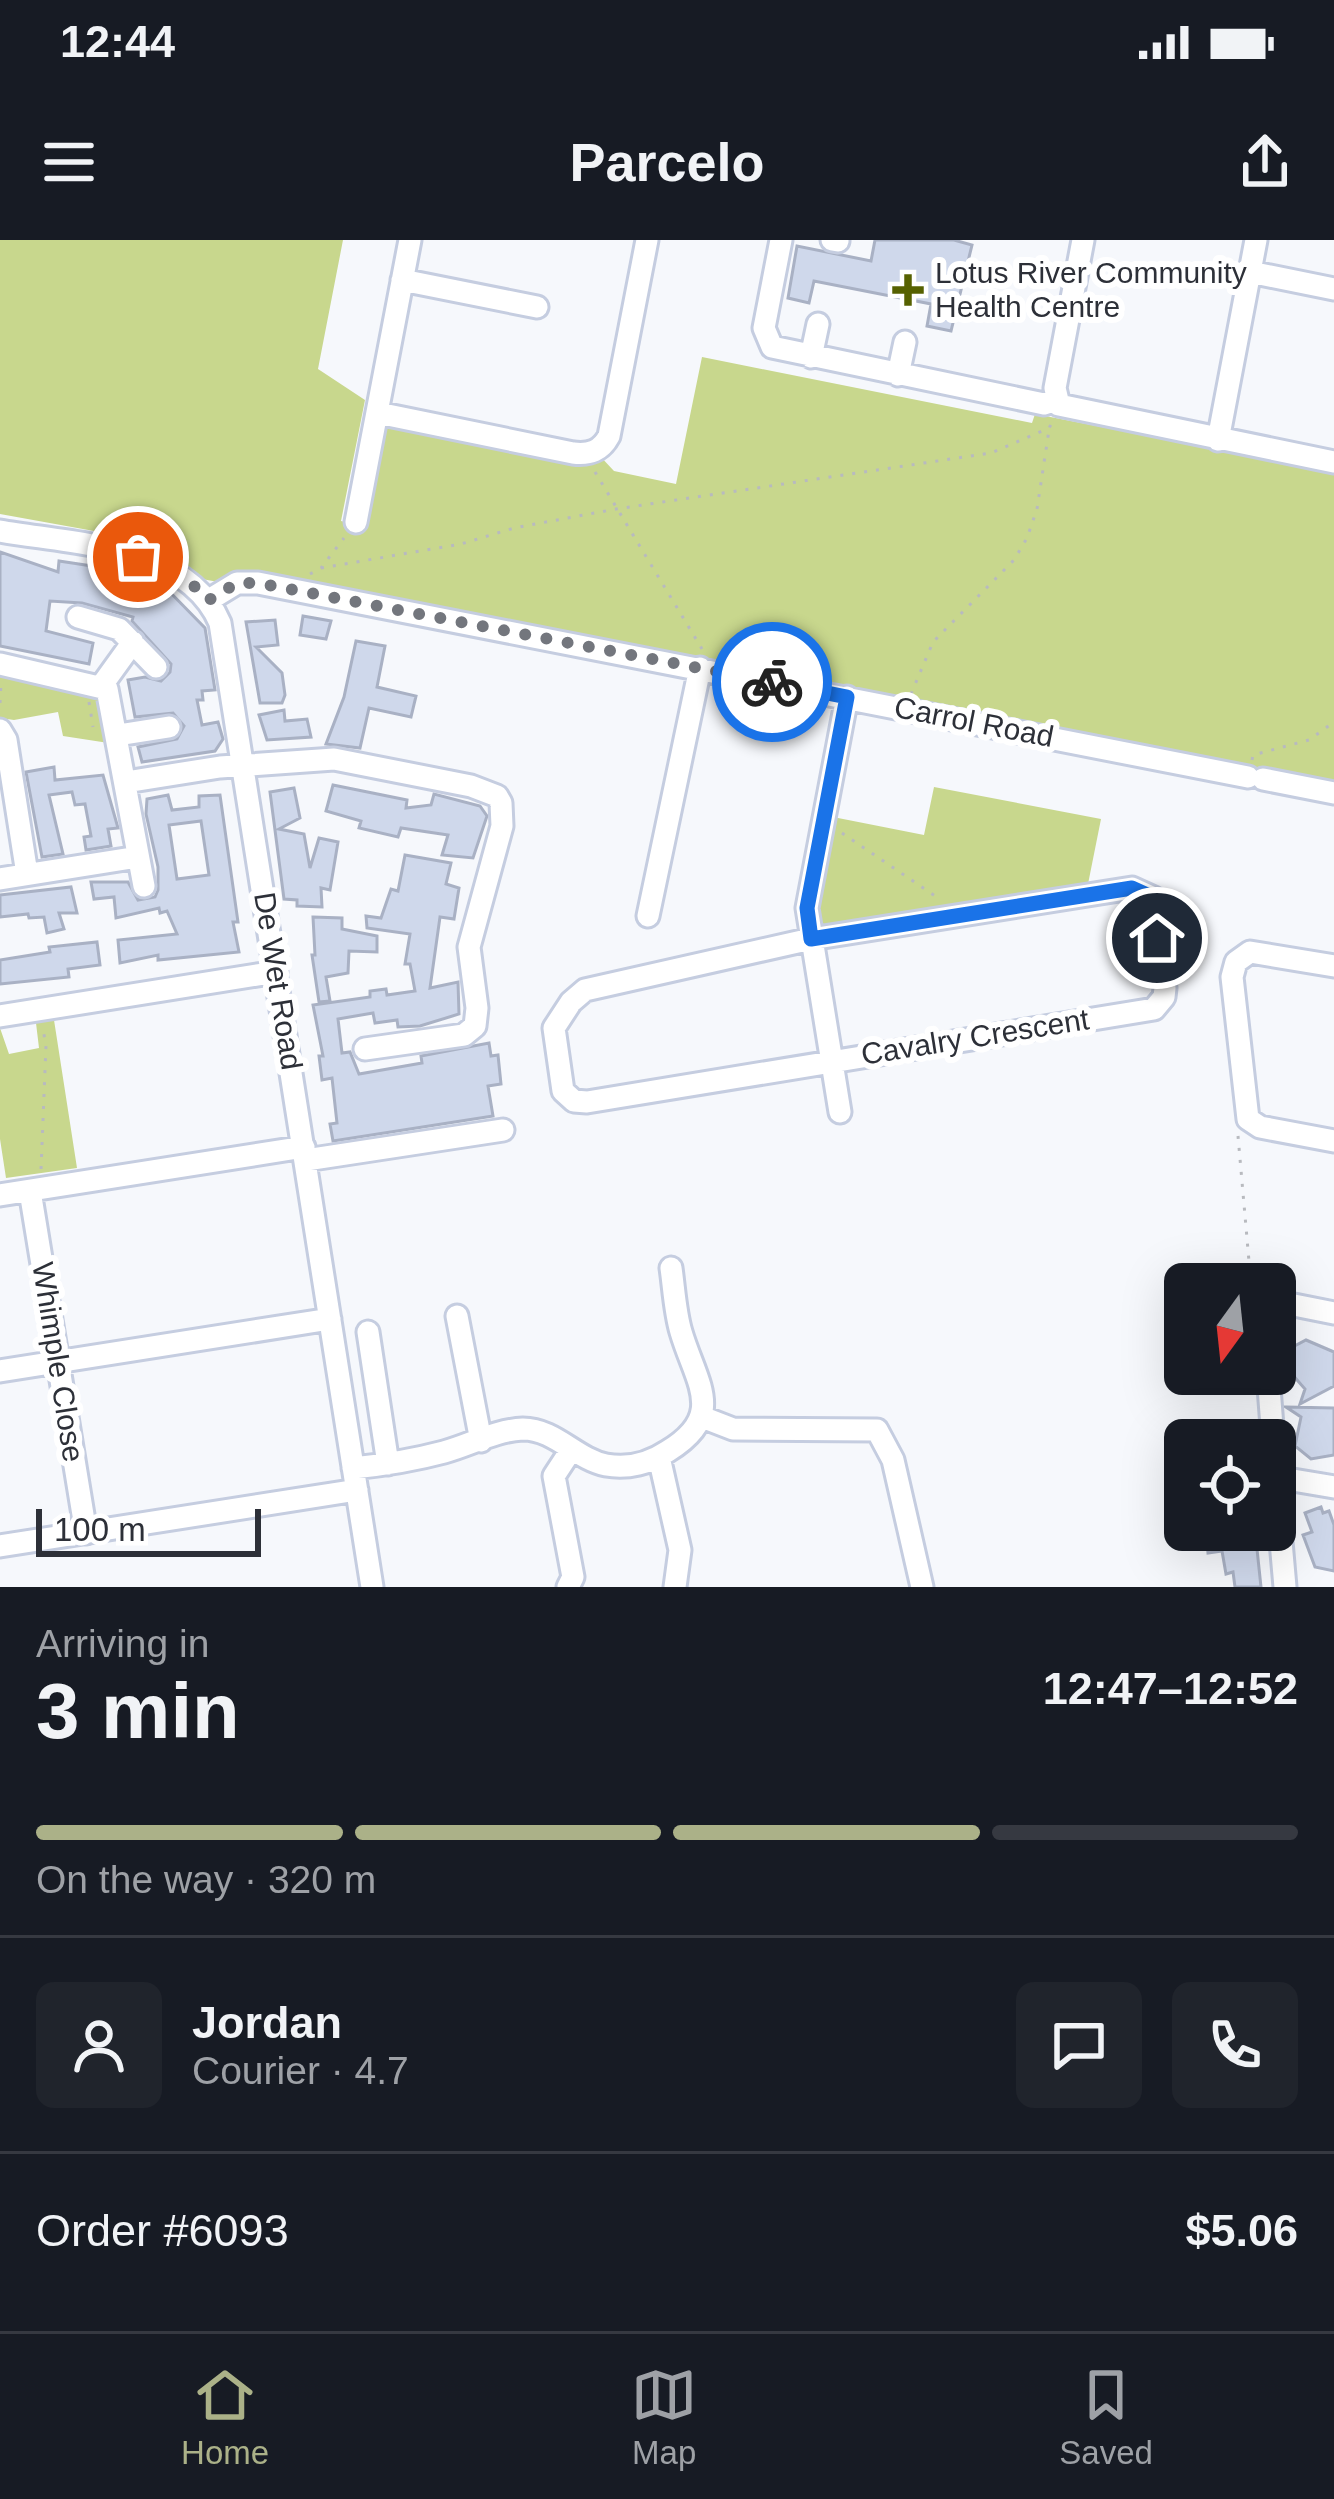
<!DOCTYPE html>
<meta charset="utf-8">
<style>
body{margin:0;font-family:Helvetica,sans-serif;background:#20242c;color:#f1f3f6;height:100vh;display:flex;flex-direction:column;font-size:45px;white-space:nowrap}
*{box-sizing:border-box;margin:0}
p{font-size:39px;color:#9ea1a6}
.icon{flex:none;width:66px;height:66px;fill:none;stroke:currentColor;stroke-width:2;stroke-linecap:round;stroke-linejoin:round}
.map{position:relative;height:1347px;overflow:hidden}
.drawer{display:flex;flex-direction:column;background:#171b24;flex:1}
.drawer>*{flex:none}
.needle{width:78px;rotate:195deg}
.buttons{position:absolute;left:1164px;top:1023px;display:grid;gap:24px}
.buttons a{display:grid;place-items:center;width:132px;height:132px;border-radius:18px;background:#171b24;box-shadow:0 12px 48px #0002;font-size:60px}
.scale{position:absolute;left:36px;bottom:30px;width:225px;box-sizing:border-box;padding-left:12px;border:6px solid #2d3038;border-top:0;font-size:33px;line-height:42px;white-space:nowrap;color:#2d3038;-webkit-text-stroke:9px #fff;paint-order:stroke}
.pin{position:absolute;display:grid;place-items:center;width:102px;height:102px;color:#fff;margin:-51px;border:6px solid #fff;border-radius:50%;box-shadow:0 3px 12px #0007}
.courier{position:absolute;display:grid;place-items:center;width:120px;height:120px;margin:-60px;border:9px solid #1a73e8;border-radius:50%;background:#fff;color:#222;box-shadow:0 3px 15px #0007}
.headline em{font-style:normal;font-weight:600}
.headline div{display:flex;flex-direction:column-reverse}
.headline{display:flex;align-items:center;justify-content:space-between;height:204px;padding:0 36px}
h1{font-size:78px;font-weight:600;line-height:90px}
.bar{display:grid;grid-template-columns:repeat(4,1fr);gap:18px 12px;align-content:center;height:144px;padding:0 36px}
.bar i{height:15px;border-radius:9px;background:#363941}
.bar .on{background:#abb188}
.bar p{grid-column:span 4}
.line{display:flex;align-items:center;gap:30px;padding:0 36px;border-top:3px solid #363941}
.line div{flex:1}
.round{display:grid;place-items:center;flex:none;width:126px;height:126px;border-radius:18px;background:#20242c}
.status{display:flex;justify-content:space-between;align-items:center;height:84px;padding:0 60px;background:#171b24;direction:ltr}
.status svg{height:33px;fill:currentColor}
header{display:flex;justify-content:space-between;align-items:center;height:156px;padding:0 36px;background:#171b24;font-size:54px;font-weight:600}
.tabs{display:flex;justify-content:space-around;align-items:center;height:168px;border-top:3px solid #363941;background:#171b24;font-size:33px;color:#9ea1a6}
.tabs a{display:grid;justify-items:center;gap:6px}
.tabs .on{color:#abb188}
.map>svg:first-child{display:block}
.green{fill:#c8d78d}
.building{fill:#cfd8eb;stroke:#a9b1c4;stroke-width:3;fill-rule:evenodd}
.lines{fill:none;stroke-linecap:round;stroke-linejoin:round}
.minor-casing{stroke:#c5cde0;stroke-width:27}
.path{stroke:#b8babf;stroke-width:3;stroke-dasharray:3 9;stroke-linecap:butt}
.minor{stroke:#fff;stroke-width:21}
.done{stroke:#73767d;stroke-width:12;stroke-dasharray:0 21.6}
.route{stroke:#1a73e8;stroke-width:15}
.poi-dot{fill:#566101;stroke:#fff;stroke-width:4.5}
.labels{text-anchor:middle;stroke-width:12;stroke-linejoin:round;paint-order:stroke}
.poi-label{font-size:30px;fill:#2d3038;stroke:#fff;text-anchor:start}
.street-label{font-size:30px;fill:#2d3038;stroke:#fff}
</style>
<div class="status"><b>12:44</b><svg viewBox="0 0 49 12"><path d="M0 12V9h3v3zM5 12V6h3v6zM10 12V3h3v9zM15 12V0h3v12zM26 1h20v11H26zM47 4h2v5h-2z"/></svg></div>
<header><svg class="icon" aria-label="menu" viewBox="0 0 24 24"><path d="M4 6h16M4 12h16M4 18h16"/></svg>Parcelo<svg class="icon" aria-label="share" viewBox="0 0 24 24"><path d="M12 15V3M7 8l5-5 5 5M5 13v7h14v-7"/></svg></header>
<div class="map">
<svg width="1334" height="1347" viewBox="0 0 1334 1347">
<rect width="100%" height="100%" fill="#f6f8fc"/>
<path class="green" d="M0 0H343L318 129 365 160 341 281 361 286 383 191 392 185 599 215 614 231 676 244 702 117 1032 183 1035 174 1334 232V544L1251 532 202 339 163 314V309L116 295 0 274Z
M0 429 97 449 115 504 63 496 58 472 14 480 0 478Z
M934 547 1101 579 1087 649 822 688 816 673 833 577 924 595Z
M54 780 77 928 6 938 0 899V788L9 814 39 808 36 783Z"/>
<path class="building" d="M875 0H954L972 5 951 91 927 86 931 64 814 41 809 63 788 58 797 6 871 21Z
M0 312 58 332 59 321 105 328 101 343 137 350 140 335 161 343 205 388 215 450 202 451 203 460H197L202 485 218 482 223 499 215 511 142 522 138 507 177 499 184 486 173 473 135 477 128 440 145 437 161 441 170 432 171 424 132 381 133 377 82 363 50 361 46 391 93 403 89 424 0 406Z
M303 376 331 381 326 399 300 395Z
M275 380 278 405 256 407 282 433 285 455 282 463H260L246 382Z
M356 401 385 406 377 447 416 456 411 477 369 468 360 508 326 504 344 457Z
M284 470 285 481 307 479 311 497 267 500 259 475Z
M54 527 55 540 103 535 118 588 108 589 111 606 86 610 84 597 91 596 85 564 75 565 72 552 49 555 63 614 42 617 26 532Z
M333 545 407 560 406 568 431 565 434 554 480 566 487 576 473 618 442 615 448 595 401 588 398 597 359 588 361 581 326 571Z
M294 548 300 578 279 589 304 594 310 628 319 598 338 602 330 650 321 648 322 667 297 666V660L284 659 270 552Z
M168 555 172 570 199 567V556L220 555 238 682H233L239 712 158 720V715L120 723 118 700 177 694 167 671 160 673 159 668 116 678 114 657 94 659 91 642H128L138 660 155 657 158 650V627L146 574 147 559ZM201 581 209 635 177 639 169 585Z
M405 615 451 623 446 644 459 648 454 679 440 677 430 748 458 742 459 774 420 786 398 787 397 780 375 783 373 773 338 779 342 813 350 812 359 834 422 823 421 816 489 803 491 816 498 815 501 844 488 846 493 876 333 901 330 884 337 883 332 838 322 840 319 816H323L313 765 370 757V751L386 749 387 755 415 751 410 724H405L410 694 367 688 366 676 381 678 391 649 398 651Z
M71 647 77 673H59L64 689 47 693 44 677 29 678 28 674 0 677V655Z
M313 677 342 678V689L377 696V712L349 711 348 733 326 737 330 761 319 762 312 715H315Z
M97 702 100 725 68 729 69 737 0 744V720L50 712 49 707Z
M1306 1100 1334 1112V1146L1300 1164 1305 1149 1291 1133 1293 1123 1285 1118 1287 1110Z
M1286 1167 1334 1168V1215L1311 1219 1295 1206 1301 1177Z
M1321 1267 1323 1273 1329 1271 1334 1285V1331L1315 1327 1303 1295 1312 1292 1305 1273Z
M1206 1290H1255L1261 1347H1235L1233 1332 1226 1334 1222 1311 1208 1313Z"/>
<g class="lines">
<defs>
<path id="minor" d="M781 0 764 88 772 107 1044 164 1056 160
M832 0 838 1
M1083 0 1055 148 1059 165 1334 222
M1250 32 1334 49
M402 40 537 67
M811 117 818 84
M898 135 905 102
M378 173 573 213C590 215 601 211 609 196L647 0
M1218 200 1256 0
M356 282 410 0
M0 291C73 304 187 305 220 383L372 1347
M209 360 237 343H258L1248 537
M78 377 119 389 156 427
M0 424 107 449 144 646
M102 445 133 402
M0 490 6 500 27 634
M118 495 169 487
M1263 539 1334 553
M126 542 220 527 334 519 471 546 497 556 501 563 502 586 469 707 477 768 475 786 464 795 365 809
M0 639 138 617
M1132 648 1154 658 1159 675 1157 708 1165 748 1164 757 1154 769 587 862 574 861 563 851 554 788 571 762 585 750 811 699Z
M648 676 700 428
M1334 726 1250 712 1236 722 1232 737 1248 879 1260 887 1334 901
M0 776 276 732
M840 872 807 668 847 457
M306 920 503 890
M30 951 86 1293
M0 955 304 907
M1275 1066 1289 1064 1334 1073
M457 1076 481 1201
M368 1092 388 1224
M0 1131 330 1079
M1268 1134 1273 1200
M702 1177 733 1189 877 1190 893 1220 922 1347
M659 1217 680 1310 675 1347
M353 1228C383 1225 414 1220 444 1212 470 1205 496 1190 523 1189 555 1189 576 1219 606 1225 628 1229 650 1223 668 1211 727 1175 696 1143 681 1092 675 1072 674 1049 671 1028
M1275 1233 1285 1347
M1275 1237 1334 1247
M0 1306 357 1250
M568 1347 573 1337 554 1236 571 1210"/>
</defs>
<use href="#minor" class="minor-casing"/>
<path class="path" d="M595 232 702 409
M321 328 461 304 514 288 616 269 991 213 1049 188 1052 183
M310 334 321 328 344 298
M911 454 933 402 1014 320 1027 298 1037 269 1049 190
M89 462 93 487
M0 463 1 443 4 444
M1252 520 1253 515 1309 500 1334 482
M842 593 938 658
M1238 896 1251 1044
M41 929 46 806 43 789"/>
<use href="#minor" class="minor"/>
</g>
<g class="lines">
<path class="done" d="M138 317 180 333 209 360 237 343H258L772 442"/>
<path class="route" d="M772 442 847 457 807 668 811 699 1132 648 1154 658 1159 675 1157 698"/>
</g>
<path class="poi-dot" d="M902 32h12v12h12v12h-12v12h-12v-12h-12v-12h12z"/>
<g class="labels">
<g class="poi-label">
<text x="935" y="43">Lotus River Community<tspan x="935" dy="34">Health Centre</tspan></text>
</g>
<g class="street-label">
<text transform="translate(974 482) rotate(11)" y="10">Carrol Road</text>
<text transform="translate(278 741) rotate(81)" y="10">De Wet Road</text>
<text transform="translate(975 797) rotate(-9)" y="10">Cavalry Crescent</text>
<text transform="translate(58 1122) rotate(81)" y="10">Whimple Close</text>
</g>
</g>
</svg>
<div class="buttons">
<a><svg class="needle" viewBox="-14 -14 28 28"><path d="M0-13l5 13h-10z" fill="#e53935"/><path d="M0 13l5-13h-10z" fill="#9ea1a6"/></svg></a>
<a><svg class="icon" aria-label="locate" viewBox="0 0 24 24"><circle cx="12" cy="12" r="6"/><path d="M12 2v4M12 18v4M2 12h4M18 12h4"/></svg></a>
</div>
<div class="scale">100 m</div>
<div class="pin" style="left:138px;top:317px;background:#ea580c"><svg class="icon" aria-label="bag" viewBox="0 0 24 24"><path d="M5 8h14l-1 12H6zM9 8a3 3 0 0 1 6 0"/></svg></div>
<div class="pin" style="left:1157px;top:698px;background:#1f2937"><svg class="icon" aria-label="home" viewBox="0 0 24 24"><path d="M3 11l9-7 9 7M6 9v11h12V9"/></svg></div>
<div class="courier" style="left:772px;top:442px"><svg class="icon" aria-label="bike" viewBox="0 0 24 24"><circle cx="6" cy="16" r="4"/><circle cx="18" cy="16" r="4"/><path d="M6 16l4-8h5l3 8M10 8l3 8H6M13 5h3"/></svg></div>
</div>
<section class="drawer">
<div class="headline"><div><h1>3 min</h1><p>Arriving in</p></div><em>12:47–12:52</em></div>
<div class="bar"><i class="on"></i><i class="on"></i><i class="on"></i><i></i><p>On the way · 320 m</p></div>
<div class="line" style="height:216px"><a class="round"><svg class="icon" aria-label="person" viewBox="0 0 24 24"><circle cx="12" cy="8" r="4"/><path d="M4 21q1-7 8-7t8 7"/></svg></a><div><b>Jordan</b><p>Courier · 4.7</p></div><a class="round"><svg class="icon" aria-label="chat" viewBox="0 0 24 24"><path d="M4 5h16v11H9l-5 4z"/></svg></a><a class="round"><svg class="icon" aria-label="phone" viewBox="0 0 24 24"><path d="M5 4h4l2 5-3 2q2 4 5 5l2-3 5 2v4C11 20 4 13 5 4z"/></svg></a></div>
<div class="line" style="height:156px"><div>Order #6093</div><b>$5.06</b></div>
</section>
<nav class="tabs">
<a class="on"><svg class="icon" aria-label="home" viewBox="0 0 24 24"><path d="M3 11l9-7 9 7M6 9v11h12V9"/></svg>Home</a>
<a><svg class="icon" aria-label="map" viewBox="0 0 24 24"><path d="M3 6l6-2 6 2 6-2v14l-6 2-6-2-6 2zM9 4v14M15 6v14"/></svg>Map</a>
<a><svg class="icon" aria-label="saved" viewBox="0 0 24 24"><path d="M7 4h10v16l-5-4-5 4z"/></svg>Saved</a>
</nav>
